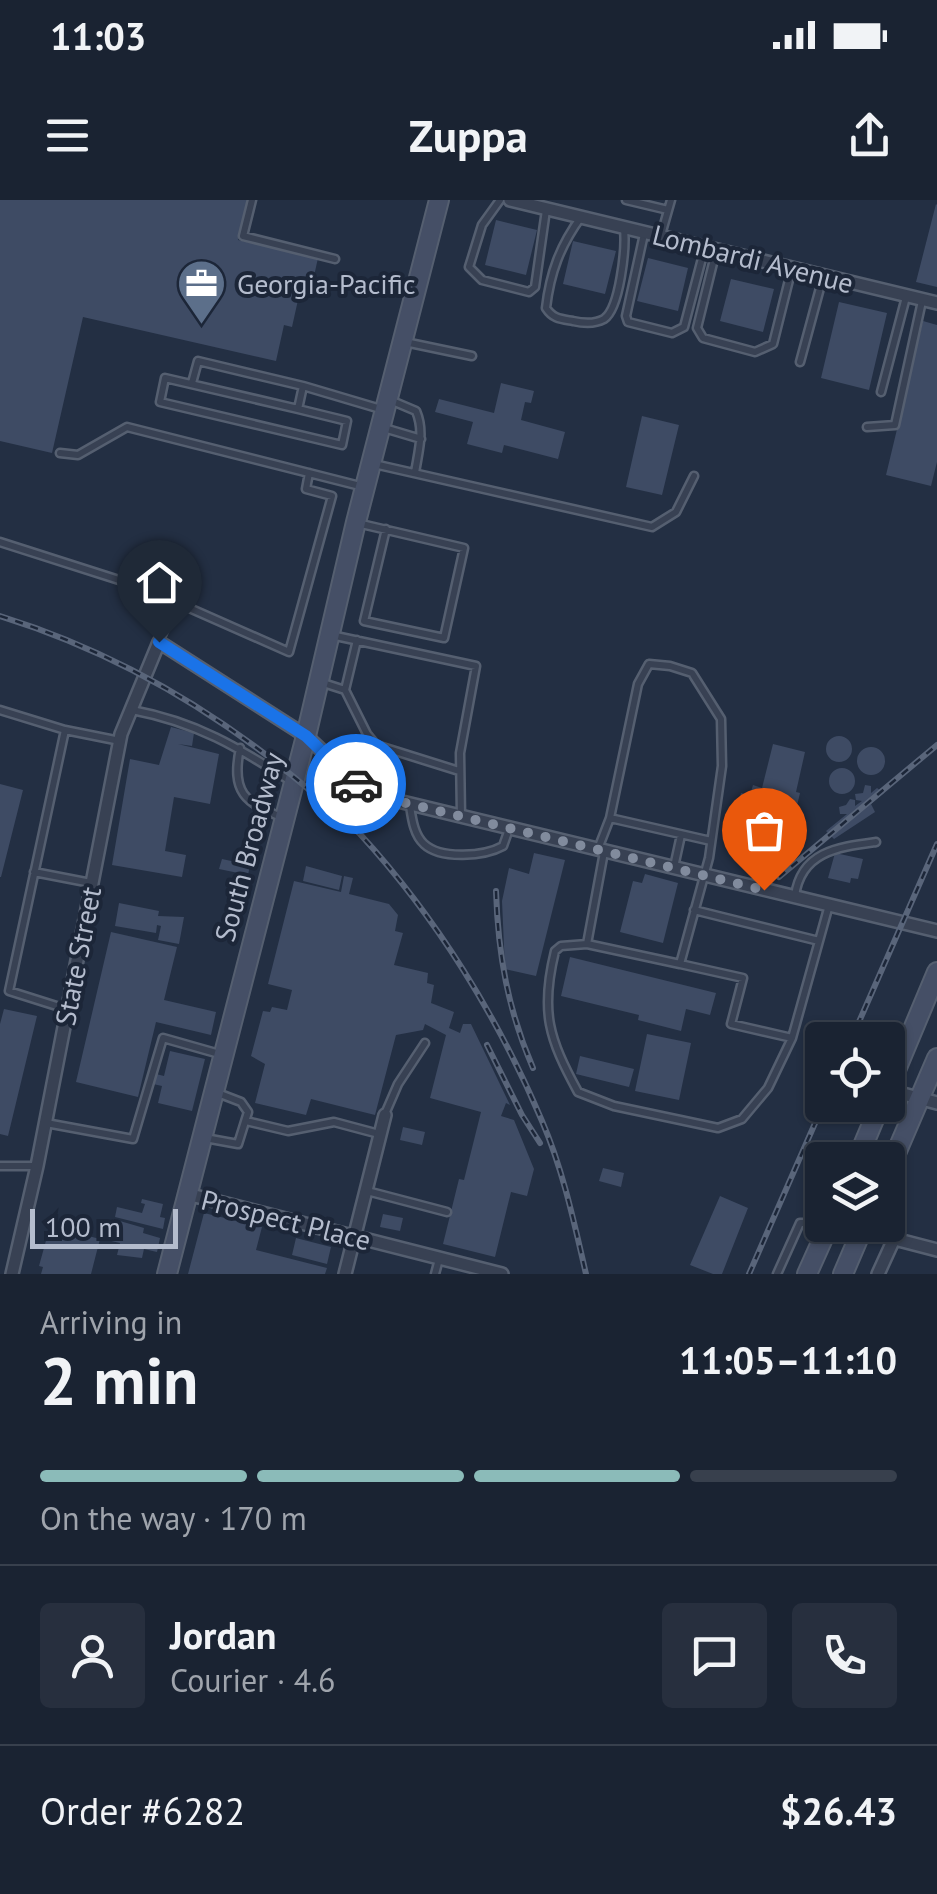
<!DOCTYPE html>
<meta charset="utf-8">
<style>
body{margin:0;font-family:"PT Sans",sans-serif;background:#272f3e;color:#f1f3f6;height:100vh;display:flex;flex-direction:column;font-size:38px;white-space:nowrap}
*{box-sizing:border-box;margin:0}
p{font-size:32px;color:#9fa4ac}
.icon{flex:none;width:55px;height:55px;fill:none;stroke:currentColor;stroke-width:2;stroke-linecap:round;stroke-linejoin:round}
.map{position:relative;height:1074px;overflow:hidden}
.details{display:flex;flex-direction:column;background:#1a2332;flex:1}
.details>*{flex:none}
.fabs{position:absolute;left:805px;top:822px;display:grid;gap:20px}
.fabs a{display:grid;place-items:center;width:100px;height:100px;border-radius:10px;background:#1a2332;box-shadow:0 2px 8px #0004,0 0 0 2px #38404d;font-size:50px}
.scale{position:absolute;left:30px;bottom:25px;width:148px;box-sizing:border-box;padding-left:10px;border:5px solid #b4bccd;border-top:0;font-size:28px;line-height:35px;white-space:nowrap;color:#b4bccd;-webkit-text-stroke:8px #1c2638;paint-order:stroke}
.pin{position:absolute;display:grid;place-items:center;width:85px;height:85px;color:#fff;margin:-102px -42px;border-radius:50% 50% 50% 0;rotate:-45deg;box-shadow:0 0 10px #0007}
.pin .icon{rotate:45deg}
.courier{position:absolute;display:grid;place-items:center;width:100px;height:100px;margin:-50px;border:8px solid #1a73e8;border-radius:50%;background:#fff;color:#222;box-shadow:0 2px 12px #0007}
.headline em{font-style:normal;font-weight:700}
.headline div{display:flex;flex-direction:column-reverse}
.headline{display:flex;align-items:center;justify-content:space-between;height:170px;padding:0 40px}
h1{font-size:65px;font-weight:700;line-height:75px}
.bar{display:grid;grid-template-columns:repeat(4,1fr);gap:15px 10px;align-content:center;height:120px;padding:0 40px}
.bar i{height:12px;border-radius:8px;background:#38404d}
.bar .current{background:#8bbbb9}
.bar p{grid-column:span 4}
.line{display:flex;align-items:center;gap:25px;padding:0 40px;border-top:2px solid #38404d}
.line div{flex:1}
.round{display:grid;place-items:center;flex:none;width:105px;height:105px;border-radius:10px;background:#272f3e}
.status{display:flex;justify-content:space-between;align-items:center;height:70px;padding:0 50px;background:#1a2332;direction:ltr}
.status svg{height:28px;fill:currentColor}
header{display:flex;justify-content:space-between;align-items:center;height:130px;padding:0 40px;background:#1a2332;font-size:45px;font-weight:700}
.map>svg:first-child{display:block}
.building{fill:#3e4b64}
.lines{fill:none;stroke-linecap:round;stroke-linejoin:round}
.lane-casing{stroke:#555f70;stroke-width:11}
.street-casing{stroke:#555f70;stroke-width:16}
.secondary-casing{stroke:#555f70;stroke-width:22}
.lane{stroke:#384153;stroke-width:6}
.street{stroke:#384153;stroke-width:11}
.secondary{stroke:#454f66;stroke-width:18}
.rail-casing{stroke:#59657a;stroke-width:6}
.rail{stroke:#1c2638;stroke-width:2.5;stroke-dasharray:8;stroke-linecap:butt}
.done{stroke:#818b9d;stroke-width:10;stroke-dasharray:0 18}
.route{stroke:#1a73e8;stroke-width:12}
.labels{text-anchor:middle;stroke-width:8;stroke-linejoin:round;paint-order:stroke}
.street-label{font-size:28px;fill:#b4bccd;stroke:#1c2638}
.poi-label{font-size:28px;fill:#b4bccd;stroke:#1c2638;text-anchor:start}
</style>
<div class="status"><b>11:03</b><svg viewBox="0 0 49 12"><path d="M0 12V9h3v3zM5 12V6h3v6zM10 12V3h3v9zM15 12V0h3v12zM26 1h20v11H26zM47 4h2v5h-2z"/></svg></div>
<header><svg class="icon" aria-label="menu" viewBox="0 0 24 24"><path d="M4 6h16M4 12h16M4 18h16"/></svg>Zuppa<svg class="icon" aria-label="share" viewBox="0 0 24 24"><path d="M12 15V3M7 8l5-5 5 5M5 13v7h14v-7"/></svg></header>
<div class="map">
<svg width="937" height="1074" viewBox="0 0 937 1074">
<rect width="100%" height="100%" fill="#232f43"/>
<path class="building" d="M0 0H248L238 40 318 58 310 94 300 91 292 127 284 125 276 161 83 117 52 253 0 241Z
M936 4 937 5V87L916 82Z
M496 20 537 30 526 75 485 65Z
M573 41 616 51 605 94 563 84Z
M648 58 688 68 678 111 637 101Z
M731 79 774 89 763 132 720 121Z
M839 102 887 113 869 190 821 178Z
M923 121 937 125V262L931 286 886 275Z
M501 183 534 191 531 203 525 202 521 220 565 232 558 259 504 245 502 253 467 244 473 222 435 212 439 199 494 213Z
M642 216 679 225 662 295 626 287Z
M171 527 194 533 192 546 178 544 219 554 210 604 174 597 165 651 186 655 182 677 112 665 130 559 159 565Z
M826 549a13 13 0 1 1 26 0a13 13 0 1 1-26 0Z
M773 544 805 552 796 592 800 593 794 618 798 619 794 635 779 632 776 641 784 643 781 655 730 641 741 593 750 595 753 585 762 588Z
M857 561a14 14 0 1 1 28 0a14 14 0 1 1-28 0Z
M829 581a13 13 0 1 1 26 0a13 13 0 1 1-26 0Z
M0 584 23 590 1 677H0Z
M865 585 871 586V593L877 588 884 593 871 604 875 612 834 639 826 631 847 614H840L839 607 846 605 850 599 855 600V606L862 601 856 600 855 594 863 593Z
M534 653 565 660 536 776 505 769 502 701 509 668 529 674Z
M835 653 863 659 858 679 851 678 850 683 828 678Z
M222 659 250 665 248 675 219 669Z
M306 666 342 676 339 690 303 681Z
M645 674 678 683 663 743 620 732 633 681 642 683Z
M344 676 353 678 349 694 389 704 398 715 395 731 403 733 394 765 428 773 427 783 434 785 431 803 454 812 449 828 460 833 463 824H471L510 905 506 903 501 916 514 920 534 969 527 996 511 992 495 1057 443 1044 459 979 464 980 481 912 430 898 446 835 425 824 423 830 396 835 375 915 311 899 306 915 255 903 265 864 251 856 263 811 270 812 272 807 287 810 292 790 268 784 294 681 341 692Z
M119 703 159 711 158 716 184 717 179 744 158 740 161 726 157 725 156 733 115 726Z
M111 732 177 747 164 800 216 812 211 835 156 822 138 897 76 882Z
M570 757 716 793 710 815 686 809 681 831 638 820 639 815 561 796Z
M4 809 37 816 8 936 0 934V824Z
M647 834 691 843 679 900 635 891Z
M170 851 205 859 192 911 158 903 162 886 153 884 156 874 164 876Z
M580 856 634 869 629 887 576 874Z
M403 927 425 932 422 945 400 940Z
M603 968 624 973 621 987 599 981Z
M720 996 748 1008 722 1074H713L690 1065Z
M142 999 163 1004 160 1017 165 1018 163 1029 115 1017 117 1007 142 1013 145 1004 141 1003Z
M204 1013 262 1027 256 1050 327 1068 325 1074H188Z
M383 1014 403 1018 400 1031 380 1027Z
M113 1019 144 1028 143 1033 160 1038 157 1052 144 1049 142 1058 117 1055 120 1043 107 1040Z
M50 1026 100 1039 91 1074H41L43 1067 39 1066Z
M296 1038 331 1047 327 1064 292 1055Z"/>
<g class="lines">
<defs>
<path id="lane" d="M252 0 243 36 335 59
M500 0 482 25 469 67 482 80 529 92 535 87 546 10
M626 0 668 10
M581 17C560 46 550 73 546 108 553 119 561 119 573 121 582 123 595 124 604 119 620 108 626 48 624 29
M644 34 626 116 628 122 672 133 684 127 705 47
M661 35 671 0
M716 51 697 128 703 138 755 152 773 144 792 68
M405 142 472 156
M800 162 823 77
M192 183 198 161 303 186
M881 192 906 97
M390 200 416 211C425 232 418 252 415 273
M298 209 165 178 160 202 342 245 347 221 298 209 303 186 384 210
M867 227 895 225 922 101
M384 228 421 239
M60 253 78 255 127 227 364 287
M374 264 652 327 676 312 694 276
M357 323 464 348 444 438 364 421 386 329
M0 342 144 388 289 452 332 296 306 289 309 273
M331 435 476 466 460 553 461 616
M159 442 176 403
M320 482 345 490 367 534 376 545 459 571
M345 490 357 440
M0 510 65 530
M132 510C196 522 238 547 292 582
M240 548C231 592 244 603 284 618
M410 606C412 619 414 635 424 644 441 660 485 656 503 646L509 629
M598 649 610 618 711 641
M604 652 587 744 680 764 709 658 722 566 721 519 692 473 670 466 649 464 638 484 610 618
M674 667 681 635
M34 672 91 683
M795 696C801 651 839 647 876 642
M694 710 819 741 829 705
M587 744 561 746 555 751C540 812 549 839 578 892L614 906 718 928 742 919 768 888 792 838
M680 764 743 778 731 824 792 838 819 741
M66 809 9 791 65 530 120 541
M385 914 398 884 425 843
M246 921 288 931 334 922 379 934
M46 923 133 939 163 838 223 855
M205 938 238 944 248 912 241 902 215 892
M0 966H35
M367 991 447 1012
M435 1074 439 1059
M777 1074 800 1023H815L826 1029"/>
<path id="street" d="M510 0 937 103
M888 890 937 903
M187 994 502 1074
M841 1025 937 1050
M12 1074 37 966 121 534 159 442 306 536 369 594 937 731
M345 1074 385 915
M878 1074 894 1039"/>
<path id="secondary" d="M888 889 937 772
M857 960 880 905
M888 972 937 858
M167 1074 306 536 356 322 439 0
M807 1074 829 1025
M843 1074 864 1025"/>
</defs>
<use href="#lane" class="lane-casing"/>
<use href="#street" class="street-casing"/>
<use href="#secondary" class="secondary-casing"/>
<use href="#lane" class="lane"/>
<use href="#street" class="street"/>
<use href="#secondary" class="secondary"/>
<defs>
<path id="rail" d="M0 416C116 452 222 514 314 594 329 607 346 620 360 634 436 717 498 817 542 921 563 970 574 1022 586 1074
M779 677 937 545
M496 691C498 755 508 810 533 868
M851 840 937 644
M487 845 522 915 540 943
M749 1074 823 905"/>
</defs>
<use href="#rail" class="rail-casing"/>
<use href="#rail" class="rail"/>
</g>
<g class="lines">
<path class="done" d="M356 584 369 594 764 690"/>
<path class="route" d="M159 442 306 536 356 584"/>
</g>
<defs>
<symbol id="office-pin" viewBox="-11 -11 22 30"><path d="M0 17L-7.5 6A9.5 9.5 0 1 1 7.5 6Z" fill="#5c6f8a" stroke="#1c2638"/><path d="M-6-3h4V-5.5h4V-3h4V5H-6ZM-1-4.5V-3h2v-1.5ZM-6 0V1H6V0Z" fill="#fff"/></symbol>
</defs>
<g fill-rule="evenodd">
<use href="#office-pin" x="174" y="56" width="55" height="75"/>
</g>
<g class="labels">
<g class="street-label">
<text transform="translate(753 59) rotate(14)" y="10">Lombardi Avenue</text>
<text transform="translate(249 647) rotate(-75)" y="10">South Broadway</text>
<text transform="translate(78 756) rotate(-79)" y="10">State Street</text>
<text transform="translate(286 1020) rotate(14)" y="10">Prospect Place</text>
</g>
<g class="poi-label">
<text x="237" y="94">Georgia-Pacific</text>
</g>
</g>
</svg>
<div class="fabs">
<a><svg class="icon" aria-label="locate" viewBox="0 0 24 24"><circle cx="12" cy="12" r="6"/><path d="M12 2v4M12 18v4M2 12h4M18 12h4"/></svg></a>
<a><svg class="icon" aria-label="layers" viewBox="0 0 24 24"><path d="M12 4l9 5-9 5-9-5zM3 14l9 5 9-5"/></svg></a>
</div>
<div class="scale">100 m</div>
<div class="pin" style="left:764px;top:690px;background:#ea580c"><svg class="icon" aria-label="bag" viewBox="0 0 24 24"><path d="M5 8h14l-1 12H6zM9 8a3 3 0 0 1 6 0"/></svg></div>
<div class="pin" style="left:159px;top:442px;background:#1f2937"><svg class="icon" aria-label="home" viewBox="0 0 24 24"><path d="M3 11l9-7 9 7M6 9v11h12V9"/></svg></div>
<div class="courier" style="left:356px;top:584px"><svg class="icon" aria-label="car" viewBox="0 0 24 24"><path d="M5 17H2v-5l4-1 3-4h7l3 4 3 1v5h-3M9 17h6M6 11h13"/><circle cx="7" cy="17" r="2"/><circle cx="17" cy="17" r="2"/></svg></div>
</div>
<section class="details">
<div class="headline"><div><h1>2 min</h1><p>Arriving in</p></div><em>11:05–11:10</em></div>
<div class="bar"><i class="current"></i><i class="current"></i><i class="current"></i><i></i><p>On the way · 170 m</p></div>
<div class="line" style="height:180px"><a class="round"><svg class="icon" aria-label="person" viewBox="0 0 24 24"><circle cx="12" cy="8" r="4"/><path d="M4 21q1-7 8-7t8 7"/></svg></a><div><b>Jordan</b><p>Courier · 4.6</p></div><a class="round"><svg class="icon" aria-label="chat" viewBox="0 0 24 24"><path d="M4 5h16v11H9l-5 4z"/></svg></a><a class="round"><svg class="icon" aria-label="phone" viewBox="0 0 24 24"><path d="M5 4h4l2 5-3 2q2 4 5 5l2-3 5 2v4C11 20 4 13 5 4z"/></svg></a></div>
<div class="line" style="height:130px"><div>Order #6282</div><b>$26.43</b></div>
</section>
